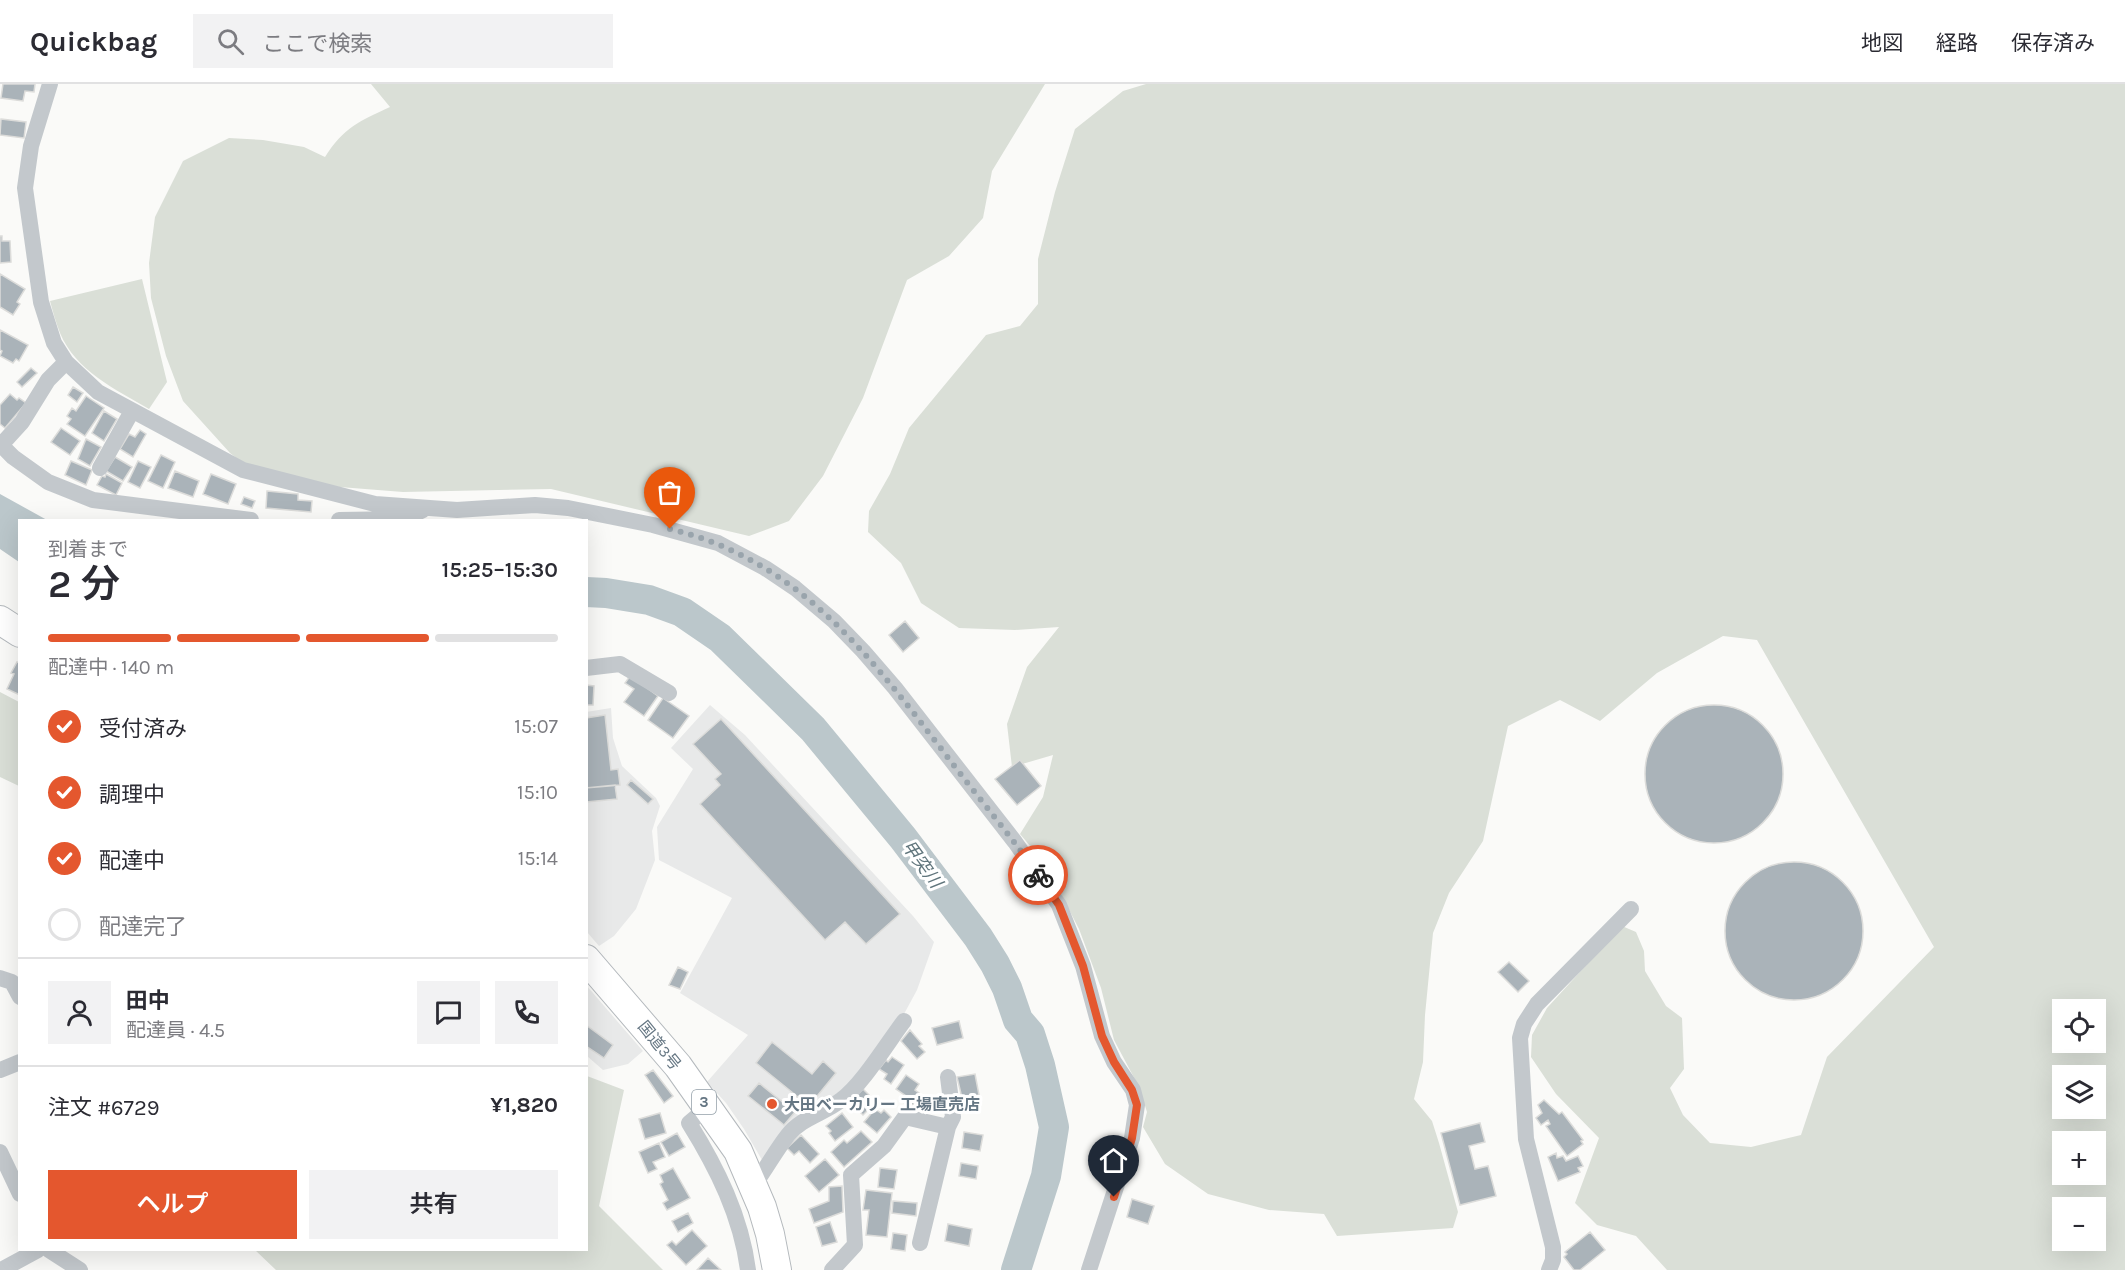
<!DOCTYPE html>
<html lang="ja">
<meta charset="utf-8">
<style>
body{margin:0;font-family:Karla,"Noto Sans JP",sans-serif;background:#f2f2f3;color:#2b2b33;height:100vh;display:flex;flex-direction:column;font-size:22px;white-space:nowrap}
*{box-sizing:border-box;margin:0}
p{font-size:20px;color:#7c7c81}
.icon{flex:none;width:33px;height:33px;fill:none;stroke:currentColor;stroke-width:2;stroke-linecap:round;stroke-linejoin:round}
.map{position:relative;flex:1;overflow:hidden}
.sheet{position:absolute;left:18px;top:435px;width:570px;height:732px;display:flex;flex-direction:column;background:#fff;border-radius:0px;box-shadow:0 6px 24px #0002}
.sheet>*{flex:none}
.fabs{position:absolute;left:2052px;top:915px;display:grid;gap:12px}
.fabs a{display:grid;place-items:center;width:54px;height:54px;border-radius:0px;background:#fff;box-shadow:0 6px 24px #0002;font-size:30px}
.pin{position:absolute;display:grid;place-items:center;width:51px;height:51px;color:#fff;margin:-62px -26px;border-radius:50% 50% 50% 0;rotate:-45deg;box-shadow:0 0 6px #0007}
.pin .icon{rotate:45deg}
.courier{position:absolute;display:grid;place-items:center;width:60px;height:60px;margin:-30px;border:4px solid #e4572e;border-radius:50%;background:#fff;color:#222;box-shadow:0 2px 8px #0007}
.overview em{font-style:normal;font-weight:600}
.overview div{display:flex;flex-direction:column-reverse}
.overview{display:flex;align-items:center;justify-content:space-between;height:102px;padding:0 30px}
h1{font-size:39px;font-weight:600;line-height:45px}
.bar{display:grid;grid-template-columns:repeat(4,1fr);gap:9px 6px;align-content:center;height:72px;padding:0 30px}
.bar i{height:8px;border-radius:4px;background:#e1e1e2}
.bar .on{background:#e4572e}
.bar p{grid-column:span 4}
.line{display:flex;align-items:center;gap:15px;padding:0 30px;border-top:2px solid #e1e1e2}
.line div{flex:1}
.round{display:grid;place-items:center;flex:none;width:63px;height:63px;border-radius:0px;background:#f2f2f3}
ol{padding:0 30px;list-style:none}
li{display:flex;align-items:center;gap:18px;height:66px}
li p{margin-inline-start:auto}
li .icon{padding:6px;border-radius:50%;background:#e4572e;color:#fff;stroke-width:4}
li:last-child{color:#7c7c81}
li i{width:33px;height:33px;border:3px solid #e1e1e2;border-radius:50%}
.action{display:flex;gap:12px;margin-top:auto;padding:12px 30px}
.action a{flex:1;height:69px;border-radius:0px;background:#e4572e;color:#fff;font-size:24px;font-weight:600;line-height:69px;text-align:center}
.action a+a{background:#f2f2f3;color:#2b2b33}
header{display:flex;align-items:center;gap:36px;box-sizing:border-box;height:84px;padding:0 30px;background:#fff;border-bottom:2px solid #e1e1e2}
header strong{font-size:28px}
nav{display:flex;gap:33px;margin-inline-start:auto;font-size:21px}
.search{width:420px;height:54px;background:#f2f2f3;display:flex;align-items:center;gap:15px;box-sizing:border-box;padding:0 21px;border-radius:0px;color:#7c7c81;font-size:22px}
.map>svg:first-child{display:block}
.built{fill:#e8e9e9}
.green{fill:#dadfd7;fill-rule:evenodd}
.water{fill:#bbc7cb}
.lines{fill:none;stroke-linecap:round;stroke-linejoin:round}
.river{stroke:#bbc7cb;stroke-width:30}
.building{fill:#aab3b9;stroke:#dcdcda;stroke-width:1.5}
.trunk-casing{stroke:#b4b9bd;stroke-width:30}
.minor{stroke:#c3c8cc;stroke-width:16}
.trunk{stroke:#fff;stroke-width:28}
.done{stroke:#99a4ac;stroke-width:6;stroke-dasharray:0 10.8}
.route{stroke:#e4572e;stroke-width:8}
.poi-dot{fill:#e4572e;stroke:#fff;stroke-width:2}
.labels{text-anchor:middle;stroke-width:6;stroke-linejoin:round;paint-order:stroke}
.shield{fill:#fff;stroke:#939fa8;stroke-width:1.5}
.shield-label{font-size:15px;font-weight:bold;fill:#657683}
.street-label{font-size:16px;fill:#657683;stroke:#fff}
.poi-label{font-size:16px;font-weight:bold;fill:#657683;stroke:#fff;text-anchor:start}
.water-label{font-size:18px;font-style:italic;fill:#60757c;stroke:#fff}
</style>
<header>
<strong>Quickbag</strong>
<div class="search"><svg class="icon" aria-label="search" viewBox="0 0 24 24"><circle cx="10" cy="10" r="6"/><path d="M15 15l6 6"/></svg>ここで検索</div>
<nav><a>地図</a><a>経路</a><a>保存済み</a></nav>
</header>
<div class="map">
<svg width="2125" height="1186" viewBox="0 0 2125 1186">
<rect width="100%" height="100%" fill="#fafaf8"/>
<path class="built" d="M710 621 745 651 913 832 934 858 917 906 904 930 842 1009 762 1076 744 1045 726 1019 707 998 748 951 680 909 732 814 659 776 657 743 693 685 671 664Z
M611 624 613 654 622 682 656 714 660 722 652 747 655 776 636 825 614 852 599 862 587 848 586 628Z
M586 901 643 967 628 980 603 986 587 972Z"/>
<path class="green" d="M371 0H1045L992 87 983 134 949 172 907 196 863 314 823 392 789 437 749 452 551 405 403 408 327 402 260 393 230 369 183 317 166 272 151 214 149 179 155 133 183 77 229 54 263 56 304 63 325 73C344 43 360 37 390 23Z
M1146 0H2125V1186H1667L1636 1152 1597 1141 1575 1119 1599 1054 1556 1010 1531 973 1532 951 1547 924 1622 842 1636 848 1644 867 1645 887 1666 922 1682 934 1684 985 1670 1004 1683 1031 1710 1059 1751 1063 1801 1051 1827 973 1934 863 1757 556 1723 552 1657 589 1600 637 1560 616 1508 642 1483 757 1449 809 1433 849 1425 931 1423 978 1414 1015 1432 1037 1439 1059 1458 1128 1453 1144 1337 1152 1324 1130 1269 1126 1208 1110 1165 1080 1143 1043 1147 1028 1139 1003 1114 956 1101 904 1079 845 1046 781 1020 750 1043 713 1053 671 1012 683 1007 640 1027 583 1059 543 1015 546 959 544 921 519 901 479 868 448 869 427 890 390 909 344 986 251 1020 242 1038 220V175L1055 108 1075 45 1123 7ZM2062 926H2096V958H2062ZM2062 992H2096V1024H2062ZM2062 1058H2096V1090H2062ZM2062 1124H2096V1156H2062Z
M142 195 167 298 149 325C115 305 76 287 60 249 56 239 53 228 50 217Z
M0 608 19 618V702L0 693Z
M587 992 624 1006 599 1122 663 1186H276L255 1166H586Z"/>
<path class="water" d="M0 410 47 436H20L19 478 0 465Z"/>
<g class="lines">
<path class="river" d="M586 508 606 509 649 516 682 528 720 554 813 645 903 754 978 853 995 880 1007 904 1018 936 1030 950 1040 981 1054 1043 1046 1092 1016 1186"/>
</g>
<path class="building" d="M3 0H35L34 8 25 7 23 17 1 14Z
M1 35 26 38 24 54 0 51Z
M0 152H2V157H10L11 178 0 179Z
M0 190 25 205 17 218 20 220 13 231 0 223Z
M0 246 28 261 19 277 16 275 13 279 0 272 2 267 0 266Z
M31 284 37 289 22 303 17 298Z
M73 303 83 309 77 318 68 311Z
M10 310 17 316 19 314 26 319 5 344 0 340V321Z
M86 312 104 324 85 352 67 340 71 335 67 332 72 324 76 327Z
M104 327 117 335 104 357 92 349Z
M61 344 80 357 70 371 51 358Z
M140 346 146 350 133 373 120 365 129 350 135 353Z
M86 355 101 363 90 382 78 375Z
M161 371 175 378 163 404 148 397Z
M115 373 132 383 123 397 106 387Z
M71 377 92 386 86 401 65 391Z
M138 377 151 383 140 404 128 398Z
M175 387 199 397 193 413 168 404Z
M106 390 122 399 116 411 97 401 102 392 105 393Z
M211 390 236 400 228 420 203 410Z
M267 407 298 410V416L312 417 311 428 266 424Z
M244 413 255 417 252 424 241 420Z
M905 537 919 554 903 568 889 551Z
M17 578 20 579V611L7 605 14 590 11 589Z
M630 592 658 612 644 632 624 618 634 605 625 599Z
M586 601 594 602 593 621H586Z
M663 614 689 632 673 654 648 636Z
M1645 690a69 69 0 1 1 138 0a69 69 0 1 1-138 0Z
M605 631 611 686 618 685 620 701 586 704V634Z
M721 635 900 830 866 860 845 838 825 856 700 720 720 701 715 695 721 690 693 660Z
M1020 676 1041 702 1017 721 995 695Z
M631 696 653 715 648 720 627 701Z
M615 701 617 715 586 718V704Z
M1725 847a69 69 0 1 1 138 0a69 69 0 1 1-138 0Z
M1509 878 1529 897 1518 908 1498 888Z
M678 883 688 888 680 905 669 901Z
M959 937 963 954 937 961 932 944Z
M586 941 613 961 604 974 586 962Z
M910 946 922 960 919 962 925 968 917 975 901 957Z
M772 958 812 990 823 977 836 989 809 1022 756 979Z
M892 973 904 981 891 1000 884 995 887 990 879 985 886 976 888 978Z
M653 986 673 1012 664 1019 645 991Z
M975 990 979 1011 962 1014 957 993Z
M906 991 919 1000 915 1006 919 1009 911 1024 902 1017 906 1012 896 1005Z
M759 999 795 1028 784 1041 748 1012Z
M863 1005 876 1018 863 1031 850 1018Z
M1544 1016 1559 1030 1562 1028 1583 1056 1581 1057 1583 1060 1567 1072 1546 1042 1550 1040 1548 1036 1541 1041 1536 1034 1542 1029 1538 1021Z
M875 1025 881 1029 884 1026 891 1033 877 1049 864 1038Z
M660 1029 666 1049 645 1055 639 1035Z
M842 1029 853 1043 835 1057 829 1049 831 1047 826 1042Z
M1480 1039 1485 1058 1469 1062 1475 1085 1488 1082 1496 1112 1460 1121 1441 1049Z
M861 1047 872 1058 844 1083 831 1068 844 1056 847 1059Z
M964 1048 983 1051 980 1067 962 1064Z
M677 1049 685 1063 669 1072 661 1058Z
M801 1051 819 1070 810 1079 799 1067 794 1071 787 1064Z
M659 1059 665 1073 653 1078 657 1085 648 1089 639 1068Z
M1556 1069 1557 1074 1563 1072 1566 1077 1578 1072 1583 1082 1578 1084 1580 1088 1558 1097 1548 1073Z
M825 1075 839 1091 819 1108 805 1092Z
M961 1079 978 1082 976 1095 959 1092Z
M673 1084 690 1114 667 1126 663 1119 668 1116 660 1100 663 1098 660 1091Z
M880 1084 897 1086 894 1105 878 1103Z
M842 1102 843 1128 814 1139 809 1125 829 1117V1103Z
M866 1106 892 1109 887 1153 866 1151 869 1126H863Z
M1132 1115 1154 1122 1148 1140 1127 1133Z
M893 1117 917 1119 916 1132 892 1129Z
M688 1129 693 1139 678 1148 672 1137Z
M830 1138 837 1158 822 1162 816 1143Z
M948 1140 972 1145 969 1162 945 1157Z
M692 1146 707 1162 686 1181 667 1161 672 1157 676 1161Z
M1590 1148 1605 1166 1580 1186H1574L1564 1173 1567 1170 1565 1168Z
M893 1149 907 1151 905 1167 891 1165Z
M708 1174 721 1186H697Z"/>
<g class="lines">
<defs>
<path id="trunk" d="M0 536 20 549
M586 875 678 982 738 1067 762 1123 770 1150 777 1186"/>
</defs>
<use href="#trunk" class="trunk-casing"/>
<path class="minor" d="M50 0 31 62 25 104 41 218 54 259 66 278 98 308 243 386 375 420 457 426 535 421 568 424 653 441 718 459 765 484 795 504 834 537 863 567 895 604 1015 758 1059 821 1083 882 1102 952 1114 978 1133 1006 1137 1021 1132 1054 1089 1186
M0 360 13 373 48 398 93 416 251 436
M1 361 22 338 48 296 66 278
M100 384 132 327
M339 436 404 435 423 426
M586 584 620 580 669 609
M0 894 12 898 20 913
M0 986 20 978
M948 993 953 1033 948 1043
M708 1023 689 1039C717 1084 741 1132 748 1186
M0 1068 20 1110
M754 1101C766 1085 776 1066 788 1051 801 1034 825 1029 841 1016 862 1001 888 958 904 937
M49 1166 80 1186
M1 1186 38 1166
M832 1186 855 1161 851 1091 884 1062 905 1033 948 1043 920 1159
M1549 1186 1553 1176V1163L1526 1055 1520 954 1524 940 1537 920 1631 825"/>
<use href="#trunk" class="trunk"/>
</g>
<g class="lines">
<path class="done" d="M670 445C799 476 870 572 946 671 976 711 1009 749 1038 791"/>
<path class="route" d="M1038 791 1059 821 1083 882 1102 952 1114 978 1132 1006 1137 1021 1132 1054 1114 1113"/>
</g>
<circle class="poi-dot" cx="772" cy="1020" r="6"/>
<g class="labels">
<rect class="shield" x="692" y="1006" width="24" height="24" rx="4.5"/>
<g class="shield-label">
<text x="704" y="1023">3</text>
</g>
<g class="street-label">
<text transform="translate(660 961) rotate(51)" y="6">国道3号</text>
</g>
<g class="poi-label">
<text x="784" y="1026">大田ベーカリー 工場直売店</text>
</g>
<g class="water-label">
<text transform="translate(922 780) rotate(54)" y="6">甲突川</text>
</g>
</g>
</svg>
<div class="fabs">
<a><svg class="icon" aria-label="locate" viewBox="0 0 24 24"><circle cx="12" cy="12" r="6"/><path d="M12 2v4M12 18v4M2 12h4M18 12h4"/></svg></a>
<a><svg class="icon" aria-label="layers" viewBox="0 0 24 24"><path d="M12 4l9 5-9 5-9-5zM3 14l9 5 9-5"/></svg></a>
<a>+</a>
<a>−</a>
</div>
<div class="pin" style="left:670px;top:445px;background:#ea580c"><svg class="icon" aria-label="bag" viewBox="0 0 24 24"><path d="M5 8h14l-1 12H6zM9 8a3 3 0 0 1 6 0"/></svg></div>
<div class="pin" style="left:1114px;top:1113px;background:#1f2937"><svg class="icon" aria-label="home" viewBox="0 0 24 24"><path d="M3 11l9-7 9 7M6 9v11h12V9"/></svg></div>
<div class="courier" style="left:1038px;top:791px"><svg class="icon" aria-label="bike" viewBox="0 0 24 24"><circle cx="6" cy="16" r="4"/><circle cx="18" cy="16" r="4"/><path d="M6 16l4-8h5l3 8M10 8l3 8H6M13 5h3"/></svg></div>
<section class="sheet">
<div class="overview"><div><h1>2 分</h1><p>到着まで</p></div><em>15:25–15:30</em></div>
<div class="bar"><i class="on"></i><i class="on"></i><i class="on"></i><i></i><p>配達中 · 140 m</p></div>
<ol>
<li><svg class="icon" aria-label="check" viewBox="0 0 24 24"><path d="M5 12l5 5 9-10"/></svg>受付済み<p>15:07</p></li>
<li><svg class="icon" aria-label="check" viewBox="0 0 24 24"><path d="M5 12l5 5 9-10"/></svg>調理中<p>15:10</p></li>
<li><svg class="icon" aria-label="check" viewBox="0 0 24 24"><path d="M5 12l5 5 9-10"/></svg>配達中<p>15:14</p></li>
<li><i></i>配達完了</li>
</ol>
<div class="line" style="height:108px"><a class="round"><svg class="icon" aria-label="person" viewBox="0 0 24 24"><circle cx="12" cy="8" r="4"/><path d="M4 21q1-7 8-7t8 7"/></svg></a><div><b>田中</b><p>配達員 · 4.5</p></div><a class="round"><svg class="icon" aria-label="chat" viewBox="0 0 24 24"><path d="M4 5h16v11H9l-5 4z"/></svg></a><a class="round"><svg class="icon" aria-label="phone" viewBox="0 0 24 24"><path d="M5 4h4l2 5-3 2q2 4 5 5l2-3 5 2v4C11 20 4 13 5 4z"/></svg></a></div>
<div class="line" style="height:78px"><div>注文 #6729</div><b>¥1,820</b></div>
<div class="action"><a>ヘルプ</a><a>共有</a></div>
</section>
</div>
